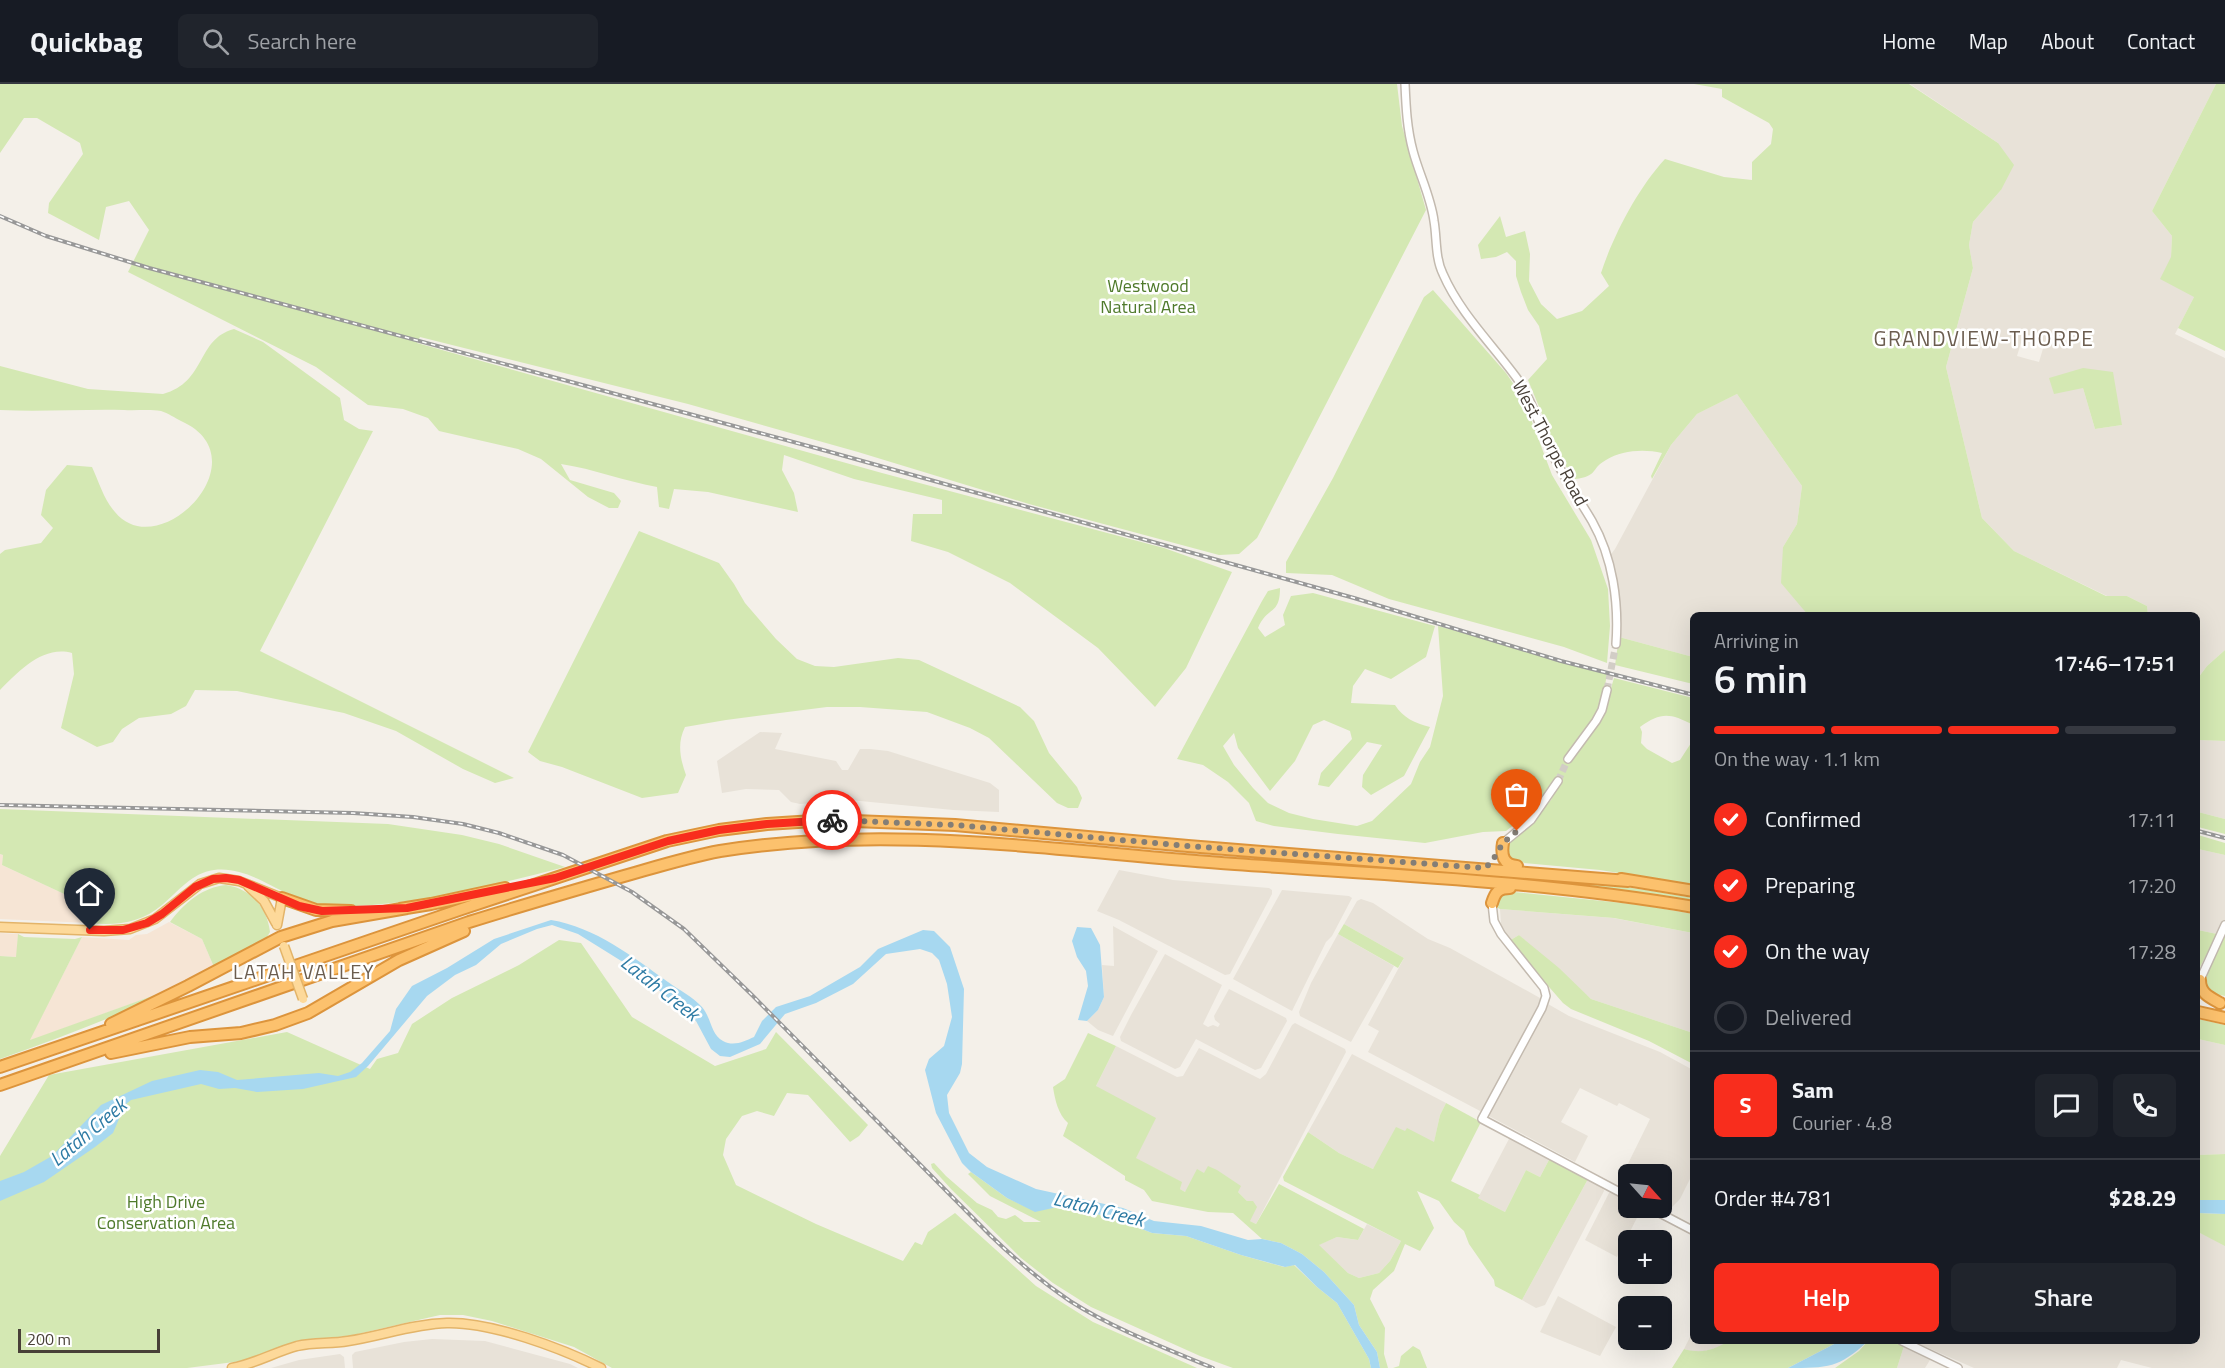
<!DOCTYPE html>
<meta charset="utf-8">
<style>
body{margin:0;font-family:"Titillium Web",sans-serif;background:#20242c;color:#f1f3f6;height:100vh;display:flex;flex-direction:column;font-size:22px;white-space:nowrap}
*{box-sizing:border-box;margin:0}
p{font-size:20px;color:#9ea1a6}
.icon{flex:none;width:33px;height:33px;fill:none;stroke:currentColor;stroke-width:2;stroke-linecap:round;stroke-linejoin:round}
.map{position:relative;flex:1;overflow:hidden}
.details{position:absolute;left:1690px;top:528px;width:510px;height:732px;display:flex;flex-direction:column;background:#171b24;border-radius:9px;box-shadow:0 6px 24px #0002}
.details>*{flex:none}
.needle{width:39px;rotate:117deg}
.tools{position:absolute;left:1618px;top:1080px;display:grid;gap:12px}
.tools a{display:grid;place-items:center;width:54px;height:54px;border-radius:9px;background:#171b24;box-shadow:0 6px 24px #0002;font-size:30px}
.scale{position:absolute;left:18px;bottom:15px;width:142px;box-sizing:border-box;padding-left:6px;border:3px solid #484038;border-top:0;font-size:16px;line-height:21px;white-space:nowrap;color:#484038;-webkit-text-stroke:4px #fff;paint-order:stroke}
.pin{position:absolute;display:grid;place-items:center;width:51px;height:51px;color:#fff;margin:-62px -26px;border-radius:50% 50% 50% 0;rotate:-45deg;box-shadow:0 0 6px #0007}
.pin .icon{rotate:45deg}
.courier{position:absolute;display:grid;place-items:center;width:60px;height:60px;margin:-30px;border:4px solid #f82d1d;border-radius:50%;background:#fff;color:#222;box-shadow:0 2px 8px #0007}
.overview em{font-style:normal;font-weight:600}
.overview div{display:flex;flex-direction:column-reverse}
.overview{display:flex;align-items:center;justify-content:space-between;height:102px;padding:0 24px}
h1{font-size:39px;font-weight:600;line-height:45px}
.bar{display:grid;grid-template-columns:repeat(4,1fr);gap:9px 6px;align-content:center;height:72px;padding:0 24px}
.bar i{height:8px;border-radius:4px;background:#363941}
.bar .selected{background:#f82d1d}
.bar p{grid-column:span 4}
.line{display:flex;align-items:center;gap:15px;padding:0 24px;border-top:2px solid #363941}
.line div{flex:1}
.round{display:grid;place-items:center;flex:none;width:63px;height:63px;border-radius:9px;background:#20242c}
ol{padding:0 24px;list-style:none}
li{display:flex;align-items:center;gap:18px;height:66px}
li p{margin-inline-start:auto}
li .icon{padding:6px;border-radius:50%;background:#f82d1d;color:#fff;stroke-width:4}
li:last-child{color:#9ea1a6}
li i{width:33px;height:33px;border:3px solid #363941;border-radius:50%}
.action{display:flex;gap:12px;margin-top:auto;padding:12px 24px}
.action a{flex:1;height:69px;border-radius:9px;background:#f82d1d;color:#fff;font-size:24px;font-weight:600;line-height:69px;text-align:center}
.action a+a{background:#20242c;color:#f1f3f6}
header{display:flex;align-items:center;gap:36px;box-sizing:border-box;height:84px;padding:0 30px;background:#171b24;border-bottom:2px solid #363941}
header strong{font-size:28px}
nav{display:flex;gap:33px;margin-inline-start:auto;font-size:21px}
.search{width:420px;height:54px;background:#20242c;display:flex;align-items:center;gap:15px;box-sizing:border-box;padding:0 21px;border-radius:9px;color:#9ea1a6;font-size:22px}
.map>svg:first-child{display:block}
.residential{fill:#e8e2d8;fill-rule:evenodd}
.commercial{fill:#f6e5d5}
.green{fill:#d4e8b3}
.water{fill:#a7d8f0}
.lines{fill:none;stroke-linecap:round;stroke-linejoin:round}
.minor-tunnel{stroke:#d2cdc6;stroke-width:7;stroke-dasharray:7 3.5;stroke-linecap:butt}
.minor-casing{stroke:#c3baaf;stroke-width:10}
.major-casing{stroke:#e3b469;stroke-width:11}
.highway-casing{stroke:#dc943c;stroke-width:14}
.minor{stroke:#fff;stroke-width:7}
.major{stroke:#fdd99a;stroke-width:8}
.highway{stroke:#fcc16d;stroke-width:10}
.rail-casing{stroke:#989898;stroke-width:4}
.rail{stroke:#fff;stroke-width:1.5;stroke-dasharray:4.5;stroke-linecap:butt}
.major-bridge-casing{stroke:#e3b469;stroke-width:11;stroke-linecap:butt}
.major-bridge{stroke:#fdd99a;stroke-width:8}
.done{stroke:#847e76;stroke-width:6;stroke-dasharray:0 10.8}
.route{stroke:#f82d1d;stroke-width:8}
.labels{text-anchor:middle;stroke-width:5;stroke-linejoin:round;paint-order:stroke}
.park-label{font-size:18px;fill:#4f7a2b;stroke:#fff}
.street-label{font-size:18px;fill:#484038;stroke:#fff}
.neighbourhood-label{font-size:20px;letter-spacing:1.5px;fill:#6b5d4f;stroke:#fff}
.water-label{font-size:20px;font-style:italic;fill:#2e7ba4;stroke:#fff}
.quarter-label{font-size:21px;letter-spacing:1.5px;fill:#6b5d4f;stroke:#fff}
</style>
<header>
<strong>Quickbag</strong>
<div class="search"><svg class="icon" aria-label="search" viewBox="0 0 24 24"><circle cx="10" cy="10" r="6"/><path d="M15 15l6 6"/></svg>Search here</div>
<nav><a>Home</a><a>Map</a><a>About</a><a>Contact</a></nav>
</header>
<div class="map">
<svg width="2225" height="1284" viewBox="0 0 2225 1284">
<rect width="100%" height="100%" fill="#f4f0e9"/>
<path class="residential" d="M1910 0H2216L2152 127 2172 152 2171 173 2194 213 2175 250 2225 274V566L2207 582 2198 594V531H2148L2147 522 2127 512H2107L2014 467 1982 434 1946 283 1973 184 1969 161 1973 138 2001 106 1998 59ZM2023 252 2045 258 2039 278 2017 272ZM2083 304 2122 341 2095 345Z
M1737 310 1802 402 1797 440 1783 463 1802 523 1808 531H1694L1693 573 1619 553 1621 528 1609 473 1615 465 1671 361 1697 330Z
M760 648 782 649 775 665 836 677 842 686H848L860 665H870L888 667 990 699 999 706V728L953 726 850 716 800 720 791 718 779 706 746 705 722 709 717 677Z
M2198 656 2225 657V735L2198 728Z
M2198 765 2225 771V836L2217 850 2198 846Z
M1119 786 1173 796 1269 804 1272 806V810L1230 890 1225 891 1119 836 1097 827Z
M1282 806 1349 812 1352 814 1332 852 1326 858 1292 927 1233 895Z
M1361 815 1373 819 1428 855 1450 864 1540 914V921L1482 1028 1368 968 1379 947 1368 941 1404 874 1344 840 1357 817Z
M1500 825 1613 834 1693 849V949L1591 915 1519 851 1509 857 1501 841Z
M1113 842 1158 867 1113 952 1098 946 1087 937 1098 926 1104 913 1102 881 1114 882Z
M1338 850 1394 882 1351 958 1300 932 1299 928 1311 899Z
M1165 870 1222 901 1203 940 1208 943 1213 941 1218 943 1220 940 1215 936 1214 932 1229 905 1286 934 1287 937 1261 984 1255 986 1196 955 1180 983 1175 985 1121 957 1120 953 1131 931Z
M1548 920 1569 932 1660 968 1693 986V1089L1680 1115 1670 1125 1662 1124V1090H1629V1106L1618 1100 1650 1035 1619 1019 1617 1022 1580 1004 1561 1038 1588 1052 1575 1078 1489 1032 1490 1027Z
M1295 939 1345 965 1346 968 1256 1140 1250 1137 1247 1117 1238 1108 1204 1089 1185 1108 1180 1105 1181 1098 1135 1074 1096 1002 1116 962 1177 993 1183 992 1199 964 1260 995 1266 990 1292 941Z
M2198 955 2225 961V1070L2198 1071Z
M1352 970 1446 1019 1440 1031 1434 1059 1407 1045 1373 1085 1339 1069 1308 1048Z
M1510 1053 1550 1074 1540 1093 1526 1086 1505 1128 1478 1114Z
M1588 1095 1603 1102 1604 1107 1545 1221 1536 1224 1522 1216Z
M1612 1107 1629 1116V1124H1642L1617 1173 1585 1156 1609 1109Z
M1367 1140 1401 1157 1390 1177 1379 1189 1359 1194 1348 1189 1318 1161 1337 1153 1358 1156Z
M2198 1148 2225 1161V1284H2152L2121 1276 2117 1284H1974L1917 1259 1919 1257H2198Z
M1558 1212 1616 1243 1600 1272 1540 1248Z
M1693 1247 1694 1257H1729L1719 1263 1698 1269 1684 1265Z
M432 1255 485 1257 570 1280 578 1284H353L352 1271 355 1268 404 1258Z
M1904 1262 1930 1276 1925 1284H1897Z
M340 1270 344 1273 345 1284H271L299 1276Z"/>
<path class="commercial" d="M0 770 3 771 2 781 90 822 89 839 0 835Z
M169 838 202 855 214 883 180 902 29 957 82 853 129 856 136 851 147 850Z
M0 849 18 850 17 873 0 872Z"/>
<path class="green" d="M0 0H1397L1402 42 1426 126 1257 454 1239 470 1219 471 1029 420 858 368 688 320 420 253 417 259 882 389 1164 464 1232 488 1186 584 1155 623 1098 564 1010 499 948 468 911 457 913 430H942V416L854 395 784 371 782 386 794 409 798 428 708 408 674 405 669 425 659 423 657 403C624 397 594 385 561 380L570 396 614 409 621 417 618 424H609L588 413 541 375 518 365 439 347 428 334 403 325 368 321 316 283 128 188 149 146 129 117 106 123 99 156 48 129 49 119 83 70 80 59 37 34H24L0 69Z
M1694 0H1909L1998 59 2014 81 2001 106 1973 138 1969 161 1973 184 1946 283 1982 434 2014 467 2106 512H2127L2147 522 2148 531H1808L1781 499 1783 463 1797 440 1802 402 1737 310 1697 330 1671 361 1652 395 1651 392 1662 369C1644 365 1622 366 1606 376 1590 385 1599 392 1575 395L1560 374 1528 296 1547 275 1539 242 1528 226 1521 208 1516 192V177L1507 168 1496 173 1481 175 1478 161 1500 132 1506 153 1525 147 1530 170 1529 197 1541 220 1557 235 1582 227 1609 202 1601 189C1613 152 1638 104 1665 75L1724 93 1752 96V78L1771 60 1773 45 1769 39 1722 13V5Z
M2216 0H2225V267L2178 244 2194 213 2160 195 2171 173 2172 152 2152 127Z
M1433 206 1506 289 1523 314 1552 391 1591 456 1608 505 1610 542 1607 579 1564 563 1389 515 1332 491 1286 489V478L1333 394 1424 213Z
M234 245 263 258 340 314 344 336 359 345 373 347 260 567 514 694 495 699 463 685 396 647 344 629 237 607 195 606 186 622 171 630 139 634 122 645 113 658 97 663 61 644 74 590 72 569C43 561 19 587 0 606V470L5 466 41 459 53 444 41 431 46 406 67 381 92 383C99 398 104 416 115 428 159 482 264 374 181 337 175 334 168 329 161 327 149 325 135 327 124 326 83 325 41 328 0 326V282L88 305 163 310C207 298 196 255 234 245Z
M2083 284 2113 288 2122 341 2095 345 2083 304 2054 310 2049 294Z
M639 447 719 479 734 500 745 519 776 555 797 575 815 582 834 583 898 574 919 576 1020 623 1034 637 1049 669 1077 703 1082 714 1078 724H1068L1057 719 989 654 970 644 927 628 860 623H827L726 636 685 643C677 659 680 674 686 691L678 709 642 714 562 683 540 677 528 668Z
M1280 504C1280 532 1267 522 1258 544L1265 553 1285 541 1283 531 1291 512 1313 509 1435 542 1426 573 1391 595 1365 585 1353 602 1351 619 1395 621C1403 634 1415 639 1430 643L1404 692 1371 711 1362 703 1363 691 1382 661 1367 658 1329 703 1318 701 1321 689 1352 655 1350 647 1324 636 1313 641 1295 677 1270 707 1238 664 1234 649 1223 662 1234 681 1253 704 1268 719 1289 729 1313 735 1357 742 1372 737 1411 700 1420 678 1430 663 1443 612 1438 542 1607 588C1606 603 1599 625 1591 638 1583 651 1572 660 1565 674L1571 676C1596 645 1603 632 1614 594L1693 614V641C1670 629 1661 628 1640 643L1642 648 1641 659 1647 665 1672 679 1680 676 1693 656V801L1600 786 1514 778 1507 775 1508 761 1551 716 1561 696 1558 690 1532 727 1506 747 1483 748 1425 759 1338 750 1274 742 1256 737 1249 719 1228 698 1203 681 1177 675 1262 517 1268 507Z
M1619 553 1693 573V588L1689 591 1693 589V600L1615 581Z
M2225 566V657L2198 656V594L2207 582Z
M0 725 388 740 462 751 499 760 565 783C502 799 437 816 372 821 355 822 338 824 322 821 285 817 253 781 214 786 191 789 179 807 162 821 141 839 116 842 89 839L90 822 2 781 3 771 0 770Z
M2198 728 2225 735V750L2198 743Z
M2198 751 2225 759V771L2198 765Z
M1497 789C1563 795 1628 802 1693 814V816L1497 794Z
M226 801C251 805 267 823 270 848L267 853 214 883 202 855 170 838C184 819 203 803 226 801Z
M1505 807 1642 821 1693 830V849L1614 834 1500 825 1494 822 1495 817Z
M1344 840 1404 874 1398 884 1338 850Z
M2198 846 2217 850 2198 887Z
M18 850 24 853 75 855 82 853 30 956 180 902C122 931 61 953 0 975V872L16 873Z
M1519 851 1559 884 1591 915 1693 949V980L1649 957 1571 925 1563 919 1509 857Z
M2225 851V912C2213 910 2204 908 2203 894Z
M559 856 581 859 632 933 715 982 766 965 776 948 868 1041 859 1052 850 1058 808 1011 787 1009 774 1032 757 1027 742 1032 726 1055 723 1071 736 1101 816 1140 903 1177 915 1158 922 1161 928 1148 955 1129 1036 1202 1093 1238 1197 1284H612L574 1263 492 1237 463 1231H440L349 1252 306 1256 242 1277 187 1284H0V1072L49 991 287 948 370 985 377 975 398 969 412 940 452 914 519 881Z
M2198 935 2225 941V961L2198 955Z
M1088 949 1116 962 1096 1002 1156 1034 1136 1074 1182 1098 1180 1105 1185 1108 1197 1085 1204 1089 1208 1082 1217 1086 1241 1102 1238 1108 1247 1117H1253L1257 1123 1250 1137 1256 1140 1279 1100 1364 1145 1358 1156 1337 1153 1319 1161 1348 1189 1359 1194 1379 1189 1390 1177 1401 1157 1284 1097 1283 1093 1308 1048 1339 1069 1373 1085 1396 1043 1405 1047 1407 1044 1434 1058 1440 1031 1446 1019 1481 1038 1451 1097 1480 1111 1478 1114 1505 1128 1526 1086 1540 1093 1550 1074 1588 1095 1522 1216 1495 1202 1494 1196 1469 1160 1464 1147 1454 1138 1439 1117 1417 1107 1434 1144 1420 1167 1405 1160 1394 1187 1373 1206 1370 1215 1385 1244 1384 1270 1388 1284H1380L1377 1268 1359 1241 1354 1221 1324 1188 1302 1170 1281 1159 1262 1155 1233 1129 1208 1128 1152 1117 1144 1106 1125 1096V1092L1063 1052 1068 1039C1058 1030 1055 1016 1053 1003L1065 995Z
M2225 1070V1116H2198V1071Z
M934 1079 946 1092 977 1119 992 1126 998 1133 1006 1135 1015 1131 1024 1138H1041L990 1112 968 1090 971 1088 1007 1114 1035 1127 1062 1122 1114 1134 1152 1149 1186 1152 1241 1171 1284 1183 1294 1181 1317 1203 1337 1219 1369 1275 1371 1284H1233L1200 1272 1091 1223 1053 1199 1021 1174 951 1105 932 1084 931 1080Z
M2198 1129 2225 1130V1162L2198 1148Z
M1729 1257H1840L1788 1284H1672L1684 1265C1702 1270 1713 1266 1729 1257Z
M1868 1257H1890L1904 1262 1897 1284H1835L1859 1267Z
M1413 1262 1420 1266 1427 1284H1393L1399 1282 1401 1272Z"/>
<path class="water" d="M551 836C595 843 633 873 668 898 679 906 693 913 702 923 711 933 711 951 723 957 734 963 745 957 754 953L762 937 776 923 810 912 860 883 878 865 923 846 934 847 950 863 964 905 962 980 960 989 947 1011 949 1029 969 1069 987 1083 1036 1105 1123 1124 1154 1137 1201 1142 1248 1156 1262 1155 1281 1159 1302 1170 1324 1188 1354 1221 1359 1241 1377 1268 1380 1284H1371L1369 1275 1337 1219 1317 1203 1295 1181 1285 1183 1241 1171 1186 1152 1152 1149 1114 1134 1062 1122 1035 1128 1007 1114 971 1088 962 1079 936 1029 925 986 929 975 944 962 952 933 947 900 939 876 932 869 920 865 886 870 853 900 816 919 785 930 760 960 730 973 720 972 711 965 696 937 631 883 578 850 552 841 537 845 501 860 476 881 455 891 427 912 368 982 356 993 303 1005 257 1008 235 1004 219 1005 201 1000 131 1016 125 1021 113 1049 95 1063 44 1098 0 1117V1097L24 1088 52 1072 101 1021 152 997 200 986 218 988 237 996 319 989 338 992 350 988 362 979 390 947 396 925 412 902 447 884 494 855Z
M1077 843 1091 844 1100 861 1104 913 1098 926 1087 937 1078 936 1088 902 1086 887 1077 873 1072 857Z
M2198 1116H2225V1130L2198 1129Z
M1840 1257H1868C1839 1284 1828 1284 1788 1284Z"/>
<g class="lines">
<path class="minor-tunnel" d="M1607 606 1616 560
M1558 697 1568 675"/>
<defs>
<path id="minor" d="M1405 0C1406 23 1407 45 1413 67 1419 90 1431 113 1434 137 1437 154 1435 174 1443 190 1460 229 1491 259 1516 293 1533 316 1540 346 1553 371 1564 394 1579 415 1592 437 1613 474 1619 519 1616 560
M1568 675 1596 637 1602 626 1607 606
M1503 759 1531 736 1558 697
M1492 819 1494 837 1501 850 1544 904 1546 912 1542 924 1482 1035 1629 1113
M2200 896 2225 841
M1650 1124 1694 1147
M1902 1257 1958 1284"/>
<path id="major" d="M248 802 264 817 276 839
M0 843 104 847 130 845 155 835 200 800 219 794 239 797 282 814 277 841
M232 1284C254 1280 275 1268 297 1262 314 1258 331 1260 348 1257 381 1252 413 1240 447 1239 492 1238 561 1264 601 1284"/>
<path id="highway" d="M1503 759C1501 771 1503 781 1517 782
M1621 795 1694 807
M282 814 316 826 351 827
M1492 819C1495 809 1498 804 1510 804
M400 825 431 820 505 804
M2200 896C2200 909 2209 913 2220 919
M2198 928 2225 934
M111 940 188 902 281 853 332 837 407 824
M111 969 190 953 241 949 275 941 308 929 399 876 464 847
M0 983 462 825 667 757 719 746 767 740 829 736 955 741 1188 762 1628 797
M0 1001 469 838C520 822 572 807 624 792 656 783 688 773 720 767 895 739 1061 768 1235 780 1388 791 1542 797 1694 823"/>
</defs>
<use href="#minor" class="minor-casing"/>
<use href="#major" class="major-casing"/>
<use href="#highway" class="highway-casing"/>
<use href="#minor" class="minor"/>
<use href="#major" class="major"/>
<use href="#highway" class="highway"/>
<defs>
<path id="rail" d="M0 132 46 152 149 184 823 366 1354 514 1561 577 1694 611
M0 721 353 729 413 733 463 740 499 749 563 771 632 808 684 845 752 911 991 1152C1016 1176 1042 1198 1070 1217 1114 1245 1165 1264 1213 1284
M2198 747 2225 754"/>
</defs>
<use href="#rail" class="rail-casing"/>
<use href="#rail" class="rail"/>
<defs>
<path id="major-bridge" d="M284 862 303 915"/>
</defs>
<use href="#major-bridge" class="major-bridge-casing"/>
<use href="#major-bridge" class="major-bridge"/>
</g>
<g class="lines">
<path class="done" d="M832 736 955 741 1188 762 1484 784 1491 779 1503 759 1517 747"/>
<path class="route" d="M90 846H123L147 839 162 830 195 803 213 795 226 794 239 796 299 822 322 827 407 824 555 794 668 757 719 746 767 740 832 736"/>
</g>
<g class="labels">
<g class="park-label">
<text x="1148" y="208">Westwood<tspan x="1148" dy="21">Natural Area</tspan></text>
<text x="166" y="1124">High Drive<tspan x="166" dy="21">Conservation Area</tspan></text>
</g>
<g class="street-label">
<text transform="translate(1550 359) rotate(62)" y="6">West Thorpe Road</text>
</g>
<g class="neighbourhood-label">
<text x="304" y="895">LATAH VALLEY</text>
</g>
<g class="water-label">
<text transform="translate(660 904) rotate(38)" y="7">Latah Creek</text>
<text transform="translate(88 1048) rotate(-40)" y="7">Latah Creek</text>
<text transform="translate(1099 1125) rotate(14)" y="7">Latah Creek</text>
</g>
<g class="quarter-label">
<text x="1984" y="262">GRANDVIEW-THORPE</text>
</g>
</g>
</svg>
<div class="tools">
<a><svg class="needle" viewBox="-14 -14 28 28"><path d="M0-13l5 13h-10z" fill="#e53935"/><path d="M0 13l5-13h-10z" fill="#9ea1a6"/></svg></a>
<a>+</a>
<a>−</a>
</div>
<div class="scale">200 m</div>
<div class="pin" style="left:1517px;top:747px;background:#ea580c"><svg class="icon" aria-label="bag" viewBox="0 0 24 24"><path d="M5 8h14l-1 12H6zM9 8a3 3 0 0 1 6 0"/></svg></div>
<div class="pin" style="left:90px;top:846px;background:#1f2937"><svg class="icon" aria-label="home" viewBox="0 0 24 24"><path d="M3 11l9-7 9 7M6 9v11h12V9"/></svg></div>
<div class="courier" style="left:832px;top:736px"><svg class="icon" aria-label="bike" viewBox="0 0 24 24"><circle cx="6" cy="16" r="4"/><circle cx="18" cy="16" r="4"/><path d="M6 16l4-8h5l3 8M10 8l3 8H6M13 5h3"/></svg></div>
<section class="details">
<div class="overview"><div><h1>6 min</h1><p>Arriving in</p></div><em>17:46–17:51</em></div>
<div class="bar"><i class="selected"></i><i class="selected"></i><i class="selected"></i><i></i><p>On the way · 1.1 km</p></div>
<ol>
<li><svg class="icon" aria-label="check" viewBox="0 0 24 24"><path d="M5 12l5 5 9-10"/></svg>Confirmed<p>17:11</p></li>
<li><svg class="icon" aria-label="check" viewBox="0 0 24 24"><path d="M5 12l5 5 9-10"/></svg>Preparing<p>17:20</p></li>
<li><svg class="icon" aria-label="check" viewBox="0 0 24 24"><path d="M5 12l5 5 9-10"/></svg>On the way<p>17:28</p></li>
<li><i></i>Delivered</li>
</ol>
<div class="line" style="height:108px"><b class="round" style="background:#f82d1d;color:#fff">S</b><div><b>Sam</b><p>Courier · 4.8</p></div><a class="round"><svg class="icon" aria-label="chat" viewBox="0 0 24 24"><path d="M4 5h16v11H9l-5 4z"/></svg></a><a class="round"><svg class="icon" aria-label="phone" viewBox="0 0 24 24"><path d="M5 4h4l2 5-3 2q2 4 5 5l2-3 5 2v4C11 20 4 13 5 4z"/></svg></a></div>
<div class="line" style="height:78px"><div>Order #4781</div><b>$28.29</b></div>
<div class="action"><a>Help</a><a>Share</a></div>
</section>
</div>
